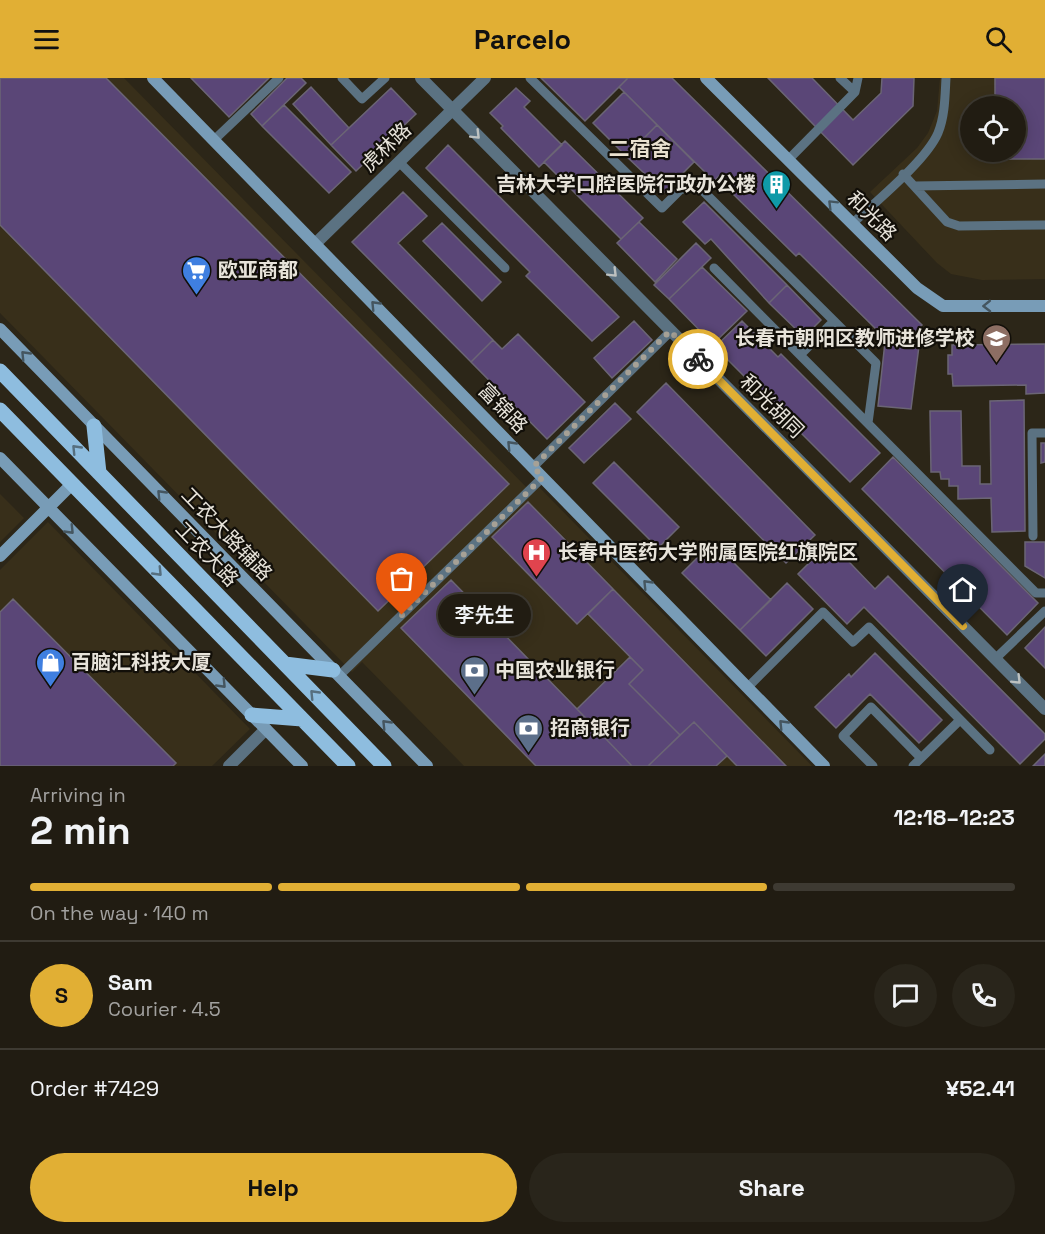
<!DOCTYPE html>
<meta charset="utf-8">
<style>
body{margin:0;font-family:"Space Grotesk","Noto Sans SC",sans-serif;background:#29251b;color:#f1f3f6;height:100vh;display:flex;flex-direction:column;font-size:22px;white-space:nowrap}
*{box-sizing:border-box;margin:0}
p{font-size:20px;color:#a2a19f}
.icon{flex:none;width:33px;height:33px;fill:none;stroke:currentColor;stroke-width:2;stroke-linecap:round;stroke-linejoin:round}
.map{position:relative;height:688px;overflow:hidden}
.side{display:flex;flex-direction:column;background:#211c12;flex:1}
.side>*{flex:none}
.controls{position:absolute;left:960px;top:18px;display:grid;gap:12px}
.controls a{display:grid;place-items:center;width:66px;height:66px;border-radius:50%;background:#211c12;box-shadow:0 3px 15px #0003,0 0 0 2px #3e3a32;font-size:30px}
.pin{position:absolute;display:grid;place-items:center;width:51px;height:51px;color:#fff;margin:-62px -26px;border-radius:50% 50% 50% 0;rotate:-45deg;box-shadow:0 0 6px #0007}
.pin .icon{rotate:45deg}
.courier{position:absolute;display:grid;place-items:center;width:60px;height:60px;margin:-30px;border:4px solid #e1af34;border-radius:50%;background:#fff;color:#222;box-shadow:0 2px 8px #0007}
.bubble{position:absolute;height:42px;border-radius:21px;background:#211c12;box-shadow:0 3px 15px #0003,0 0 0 2px #3e3a32;font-size:20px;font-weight:600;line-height:42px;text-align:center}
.summary em{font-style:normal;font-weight:600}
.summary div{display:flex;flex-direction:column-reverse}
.summary{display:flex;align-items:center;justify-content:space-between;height:102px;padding:0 30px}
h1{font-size:39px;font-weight:600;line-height:45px}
.bar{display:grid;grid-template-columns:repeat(4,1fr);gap:9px 6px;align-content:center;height:72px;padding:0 30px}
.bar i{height:8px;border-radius:4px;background:#3e3a32}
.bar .active{background:#e1af34}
.bar p{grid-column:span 4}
.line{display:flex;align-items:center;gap:15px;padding:0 30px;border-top:2px solid #3e3a32}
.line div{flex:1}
.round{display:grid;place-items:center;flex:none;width:63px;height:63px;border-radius:32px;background:#29251b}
.button{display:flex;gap:12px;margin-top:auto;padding:12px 30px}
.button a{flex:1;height:69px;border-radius:36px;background:#e1af34;color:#111;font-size:24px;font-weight:600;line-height:69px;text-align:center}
.button a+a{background:#29251b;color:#f1f3f6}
header{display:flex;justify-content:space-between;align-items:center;height:78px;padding:0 30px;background:#e1af34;color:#111;font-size:27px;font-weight:600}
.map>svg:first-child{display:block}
.built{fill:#382f1a;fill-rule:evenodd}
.building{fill:#5a4677;stroke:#6b6575;stroke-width:1.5}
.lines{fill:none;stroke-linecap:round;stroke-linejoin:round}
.lane{stroke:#5b7282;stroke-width:9}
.street{stroke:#5b7282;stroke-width:12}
.secondary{stroke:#789cb7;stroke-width:12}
.primary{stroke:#8ebddf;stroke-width:15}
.oneway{stroke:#bdc1c0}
.oneway2{stroke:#455660}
.oneway3{stroke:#566f7f}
.done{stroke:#a6a196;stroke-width:6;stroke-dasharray:0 10.8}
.route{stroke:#e1af34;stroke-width:8}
.labels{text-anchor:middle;stroke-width:4.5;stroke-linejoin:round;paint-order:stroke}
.street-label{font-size:20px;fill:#e7e3da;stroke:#120f09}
.poi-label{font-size:20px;font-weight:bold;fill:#e7e3da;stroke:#120f09;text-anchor:start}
.neighbourhood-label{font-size:21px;font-weight:bold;fill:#e9e1cf;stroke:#120f09}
</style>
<header><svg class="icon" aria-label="menu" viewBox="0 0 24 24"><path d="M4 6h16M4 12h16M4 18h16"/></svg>Parcelo<svg class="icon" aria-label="search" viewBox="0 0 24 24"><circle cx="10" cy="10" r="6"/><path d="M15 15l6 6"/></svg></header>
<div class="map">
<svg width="1045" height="688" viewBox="0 0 1045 688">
<rect width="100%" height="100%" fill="#2c2618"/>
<path class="built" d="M0 0H124L532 415 539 409 812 688H464L362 584 352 594 0 235Z
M940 0H1045V201L982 202 951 196 937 185 870 114 917 70 928 55 937 33ZM970 28H1016V74H970Z
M0 416 24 440 0 464Z
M48 444 250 651 212 688H0V492Z"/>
<path class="building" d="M0 0H106L509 406 378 533 0 147Z
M191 0H269L229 39Z
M287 0H301L306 5 262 48 251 36Z
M541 0H628L585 43Z
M628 0H672L922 247 906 263 892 249 883 258 799 175 796 178 730 113 732 111 719 98 714 103 619 9Z
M768 0H812L853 42 881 15 882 0H914L913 28 853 87Z
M995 0H1045V81H1002V74H1016V28H995Z
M311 9 349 50 331 67 293 26Z
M391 10 416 36 356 93 331 67Z
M516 10 530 23 524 29 562 67 539 89 501 50 503 48 490 35Z
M624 14 657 47 626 78 593 45Z
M284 27 351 94 329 115 262 48Z
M657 47 694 84 664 114 626 78Z
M565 63 643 140 621 161 544 84Z
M448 67 619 239 592 263 526 198 530 194 426 90Z
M403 114 427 138 398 165 493 262 471 284 352 164Z
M704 124 787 207 769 225 711 161 705 166 683 144Z
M639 144 677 181 655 204 617 165Z
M442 145 501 204 482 223 423 163Z
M696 165 711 180 669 221 654 207Z
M702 189 747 233 713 266 669 221Z
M787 207 821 242 804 259 769 225Z
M634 243 652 262 612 300 594 280Z
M742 243 778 279 781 276 880 375 850 404 715 269Z
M518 256 585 324 547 361 471 284 493 262 502 271Z
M885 264 919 268 911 331 878 328Z
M1045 266V315L1026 316V307L953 308 952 296H948V277H952V267Z
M666 305 815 457 786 485 637 334Z
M1024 322 1025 453 992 454 991 420 958 421V408H949V401H941L940 394H931L930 333H961L962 388H980V406H991L990 323Z
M615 325 631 341 584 385 569 370Z
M1041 365H1045V384L1041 385Z
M893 379 1038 525 1007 557 862 411Z
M614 384 679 449 658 470 593 405Z
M528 424 613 511 577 546 492 459Z
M713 464 771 522 740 552 682 495Z
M830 464 875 511 888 498 1045 656V661L1020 686 864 529 847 546 798 496Z
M1025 464H1045V500L1025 488Z
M451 502 577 631 632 688H536L401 550Z
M787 505 813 531 766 578 740 552Z
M613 511 786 688H737L694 644 680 657 629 606 643 592 588 536Z
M13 521 176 685 173 688H0V534Z
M1045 549V590L1025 570Z
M875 575 942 642 919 665 870 616 836 650 815 629 849 596 851 599Z
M630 579 643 592 629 606 680 657 648 688H632L577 631Z
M694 644 727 678 716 688H648Z
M1045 676V688H1033Z"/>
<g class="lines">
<path class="lane" d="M342 0 362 21 385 0
M530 0 662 130 680 112 696 106 834 243 800 277 1036 515H1045
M840 0 855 14
M214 62 279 0
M788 82 855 14 858 0
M399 84 505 190
M903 96 947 144 959 148 1045 147
M914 108 1045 106
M852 146C875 124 926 83 938 55 945 38 945 18 946 0
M714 190 800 277
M834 243 876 285 868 345
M533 389 671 253
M1033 458 1032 355H1045
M995 581 1045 533
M339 598 543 399
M748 609 823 534 853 564 869 549 990 672
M873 688 843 658 871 629 921 680
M913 688 960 642"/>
<path class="street" d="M421 0 1045 631
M315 166 485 0
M229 688 266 651"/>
<path class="secondary" d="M153 0 824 688
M706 0 917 210 943 228H1045
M0 251 427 688
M0 380 302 688
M0 478 72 406"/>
<path class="primary" d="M0 293 384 688
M0 332 348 688
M94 348 99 395
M285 586 333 592
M252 637 302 641"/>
</g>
<defs><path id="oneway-chevron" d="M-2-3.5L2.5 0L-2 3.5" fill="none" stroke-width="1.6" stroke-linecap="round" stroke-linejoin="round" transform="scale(1.5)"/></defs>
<g class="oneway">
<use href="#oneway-chevron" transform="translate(476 57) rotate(45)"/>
<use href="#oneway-chevron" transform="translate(613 195) rotate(45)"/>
<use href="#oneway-chevron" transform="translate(1017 602) rotate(45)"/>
</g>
<g class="oneway2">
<use href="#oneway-chevron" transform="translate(832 126) rotate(-135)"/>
<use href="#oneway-chevron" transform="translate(375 227) rotate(-134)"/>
<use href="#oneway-chevron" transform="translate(987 228) rotate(179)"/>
<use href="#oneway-chevron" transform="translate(25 277) rotate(-134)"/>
<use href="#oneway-chevron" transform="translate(511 367) rotate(-134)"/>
<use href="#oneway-chevron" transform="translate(161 416) rotate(-134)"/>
<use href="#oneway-chevron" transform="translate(70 452) rotate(46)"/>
<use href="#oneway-chevron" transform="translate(647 506) rotate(-134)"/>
<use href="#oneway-chevron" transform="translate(222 606) rotate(46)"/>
<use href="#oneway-chevron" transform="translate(386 646) rotate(-134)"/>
<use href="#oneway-chevron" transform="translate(783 646) rotate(-134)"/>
</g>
<g class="oneway3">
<use href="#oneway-chevron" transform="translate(76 371) rotate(-134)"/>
<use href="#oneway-chevron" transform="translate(158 494) rotate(46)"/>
<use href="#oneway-chevron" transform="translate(314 616) rotate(-134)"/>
</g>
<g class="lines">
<path class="done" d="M402 537 543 399 533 389 670 253 698 281"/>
<path class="route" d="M698 281 963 548"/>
</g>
<defs>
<symbol id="building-pin" viewBox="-11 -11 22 30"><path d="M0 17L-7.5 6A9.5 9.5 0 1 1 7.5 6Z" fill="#0f9aa8" stroke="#120f09"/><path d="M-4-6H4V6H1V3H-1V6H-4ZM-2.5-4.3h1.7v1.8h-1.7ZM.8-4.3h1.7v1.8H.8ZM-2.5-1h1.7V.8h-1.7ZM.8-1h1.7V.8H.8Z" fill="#fff"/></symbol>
<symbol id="supermarket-pin" viewBox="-11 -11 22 30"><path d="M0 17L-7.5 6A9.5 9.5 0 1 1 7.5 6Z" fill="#3f7fe0" stroke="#120f09"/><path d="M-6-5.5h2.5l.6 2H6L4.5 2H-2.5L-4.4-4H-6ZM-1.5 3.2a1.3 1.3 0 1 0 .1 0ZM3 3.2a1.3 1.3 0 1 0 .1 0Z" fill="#fff"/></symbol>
<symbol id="university-pin" viewBox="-11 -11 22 30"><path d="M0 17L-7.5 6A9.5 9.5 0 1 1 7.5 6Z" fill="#8d6e63" stroke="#120f09"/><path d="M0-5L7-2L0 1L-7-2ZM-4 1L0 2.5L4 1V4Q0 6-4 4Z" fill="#fff"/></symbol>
<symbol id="hospital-pin" viewBox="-11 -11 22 30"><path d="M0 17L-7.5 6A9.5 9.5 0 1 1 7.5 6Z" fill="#e0444e" stroke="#120f09"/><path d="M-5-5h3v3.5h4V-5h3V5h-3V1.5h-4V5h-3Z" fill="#fff"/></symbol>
<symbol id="shop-pin" viewBox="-11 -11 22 30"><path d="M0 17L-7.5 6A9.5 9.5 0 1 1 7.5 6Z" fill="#3f7fe0" stroke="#120f09"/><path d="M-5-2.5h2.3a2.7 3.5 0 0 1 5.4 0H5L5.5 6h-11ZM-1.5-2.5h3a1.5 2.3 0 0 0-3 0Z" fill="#fff"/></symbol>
<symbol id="bank-pin" viewBox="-11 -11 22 30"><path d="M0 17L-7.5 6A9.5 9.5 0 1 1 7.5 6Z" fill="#5c6f8a" stroke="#120f09"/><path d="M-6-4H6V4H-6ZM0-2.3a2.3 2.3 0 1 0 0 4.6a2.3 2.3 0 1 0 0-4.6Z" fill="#fff"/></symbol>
</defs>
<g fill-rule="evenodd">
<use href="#building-pin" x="760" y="90" width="33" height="45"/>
<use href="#supermarket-pin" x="180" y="176" width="33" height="45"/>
<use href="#university-pin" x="980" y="244" width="33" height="45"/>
<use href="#hospital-pin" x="520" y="458" width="33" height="45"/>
<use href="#shop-pin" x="34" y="568" width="33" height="45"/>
<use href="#bank-pin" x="458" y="576" width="33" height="45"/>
<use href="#bank-pin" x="512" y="634" width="33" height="45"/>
</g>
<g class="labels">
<g class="street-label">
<text transform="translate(386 69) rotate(-44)" y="7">虎林路</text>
<text transform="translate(872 138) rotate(45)" y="7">和光路</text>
<text transform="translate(772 328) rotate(45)" y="7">和光胡同</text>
<text transform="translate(503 330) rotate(46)" y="7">富锦路</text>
<text transform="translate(227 456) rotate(46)" y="7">工农大路辅路</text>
<text transform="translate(207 476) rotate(46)" y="7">工农大路</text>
</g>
<g class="poi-label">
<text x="756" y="113" text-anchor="end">吉林大学口腔医院行政办公楼</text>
<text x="218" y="199">欧亚商都</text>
<text x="975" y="267" text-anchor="end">长春市朝阳区教师进修学校</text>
<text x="558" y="481">长春中医药大学附属医院红旗院区</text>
<text x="71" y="591">百脑汇科技大厦</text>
<text x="495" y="599">中国农业银行</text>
<text x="550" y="657">招商银行</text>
</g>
<g class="neighbourhood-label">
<text x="640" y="78">二宿舍</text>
</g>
</g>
</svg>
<div class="controls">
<a><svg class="icon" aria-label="locate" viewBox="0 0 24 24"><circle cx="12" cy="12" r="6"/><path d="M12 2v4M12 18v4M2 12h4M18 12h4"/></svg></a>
</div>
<div class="pin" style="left:402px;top:537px;background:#ea580c"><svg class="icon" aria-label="bag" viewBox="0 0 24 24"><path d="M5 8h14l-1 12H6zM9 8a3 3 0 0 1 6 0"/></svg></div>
<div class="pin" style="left:963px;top:548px;background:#1f2937"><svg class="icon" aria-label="home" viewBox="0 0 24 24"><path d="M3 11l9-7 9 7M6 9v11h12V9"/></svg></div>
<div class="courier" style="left:698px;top:281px"><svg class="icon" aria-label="bike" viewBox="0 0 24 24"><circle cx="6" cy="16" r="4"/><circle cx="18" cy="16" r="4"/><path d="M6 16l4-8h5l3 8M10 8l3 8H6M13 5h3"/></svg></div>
<div class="bubble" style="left:438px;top:516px;width:93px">李先生</div>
</div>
<section class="side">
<div class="summary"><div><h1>2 min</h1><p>Arriving in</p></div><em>12:18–12:23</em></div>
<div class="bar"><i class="active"></i><i class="active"></i><i class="active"></i><i></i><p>On the way · 140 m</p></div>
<div class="line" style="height:108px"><b class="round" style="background:#e1af34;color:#111">S</b><div><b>Sam</b><p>Courier · 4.5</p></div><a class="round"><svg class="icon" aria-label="chat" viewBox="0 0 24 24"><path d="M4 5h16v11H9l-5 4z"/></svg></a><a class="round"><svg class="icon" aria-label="phone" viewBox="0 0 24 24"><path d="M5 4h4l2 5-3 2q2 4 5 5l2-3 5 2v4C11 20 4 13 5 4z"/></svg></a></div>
<div class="line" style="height:78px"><div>Order #7429</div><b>¥52.41</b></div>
<div class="button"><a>Help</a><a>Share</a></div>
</section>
